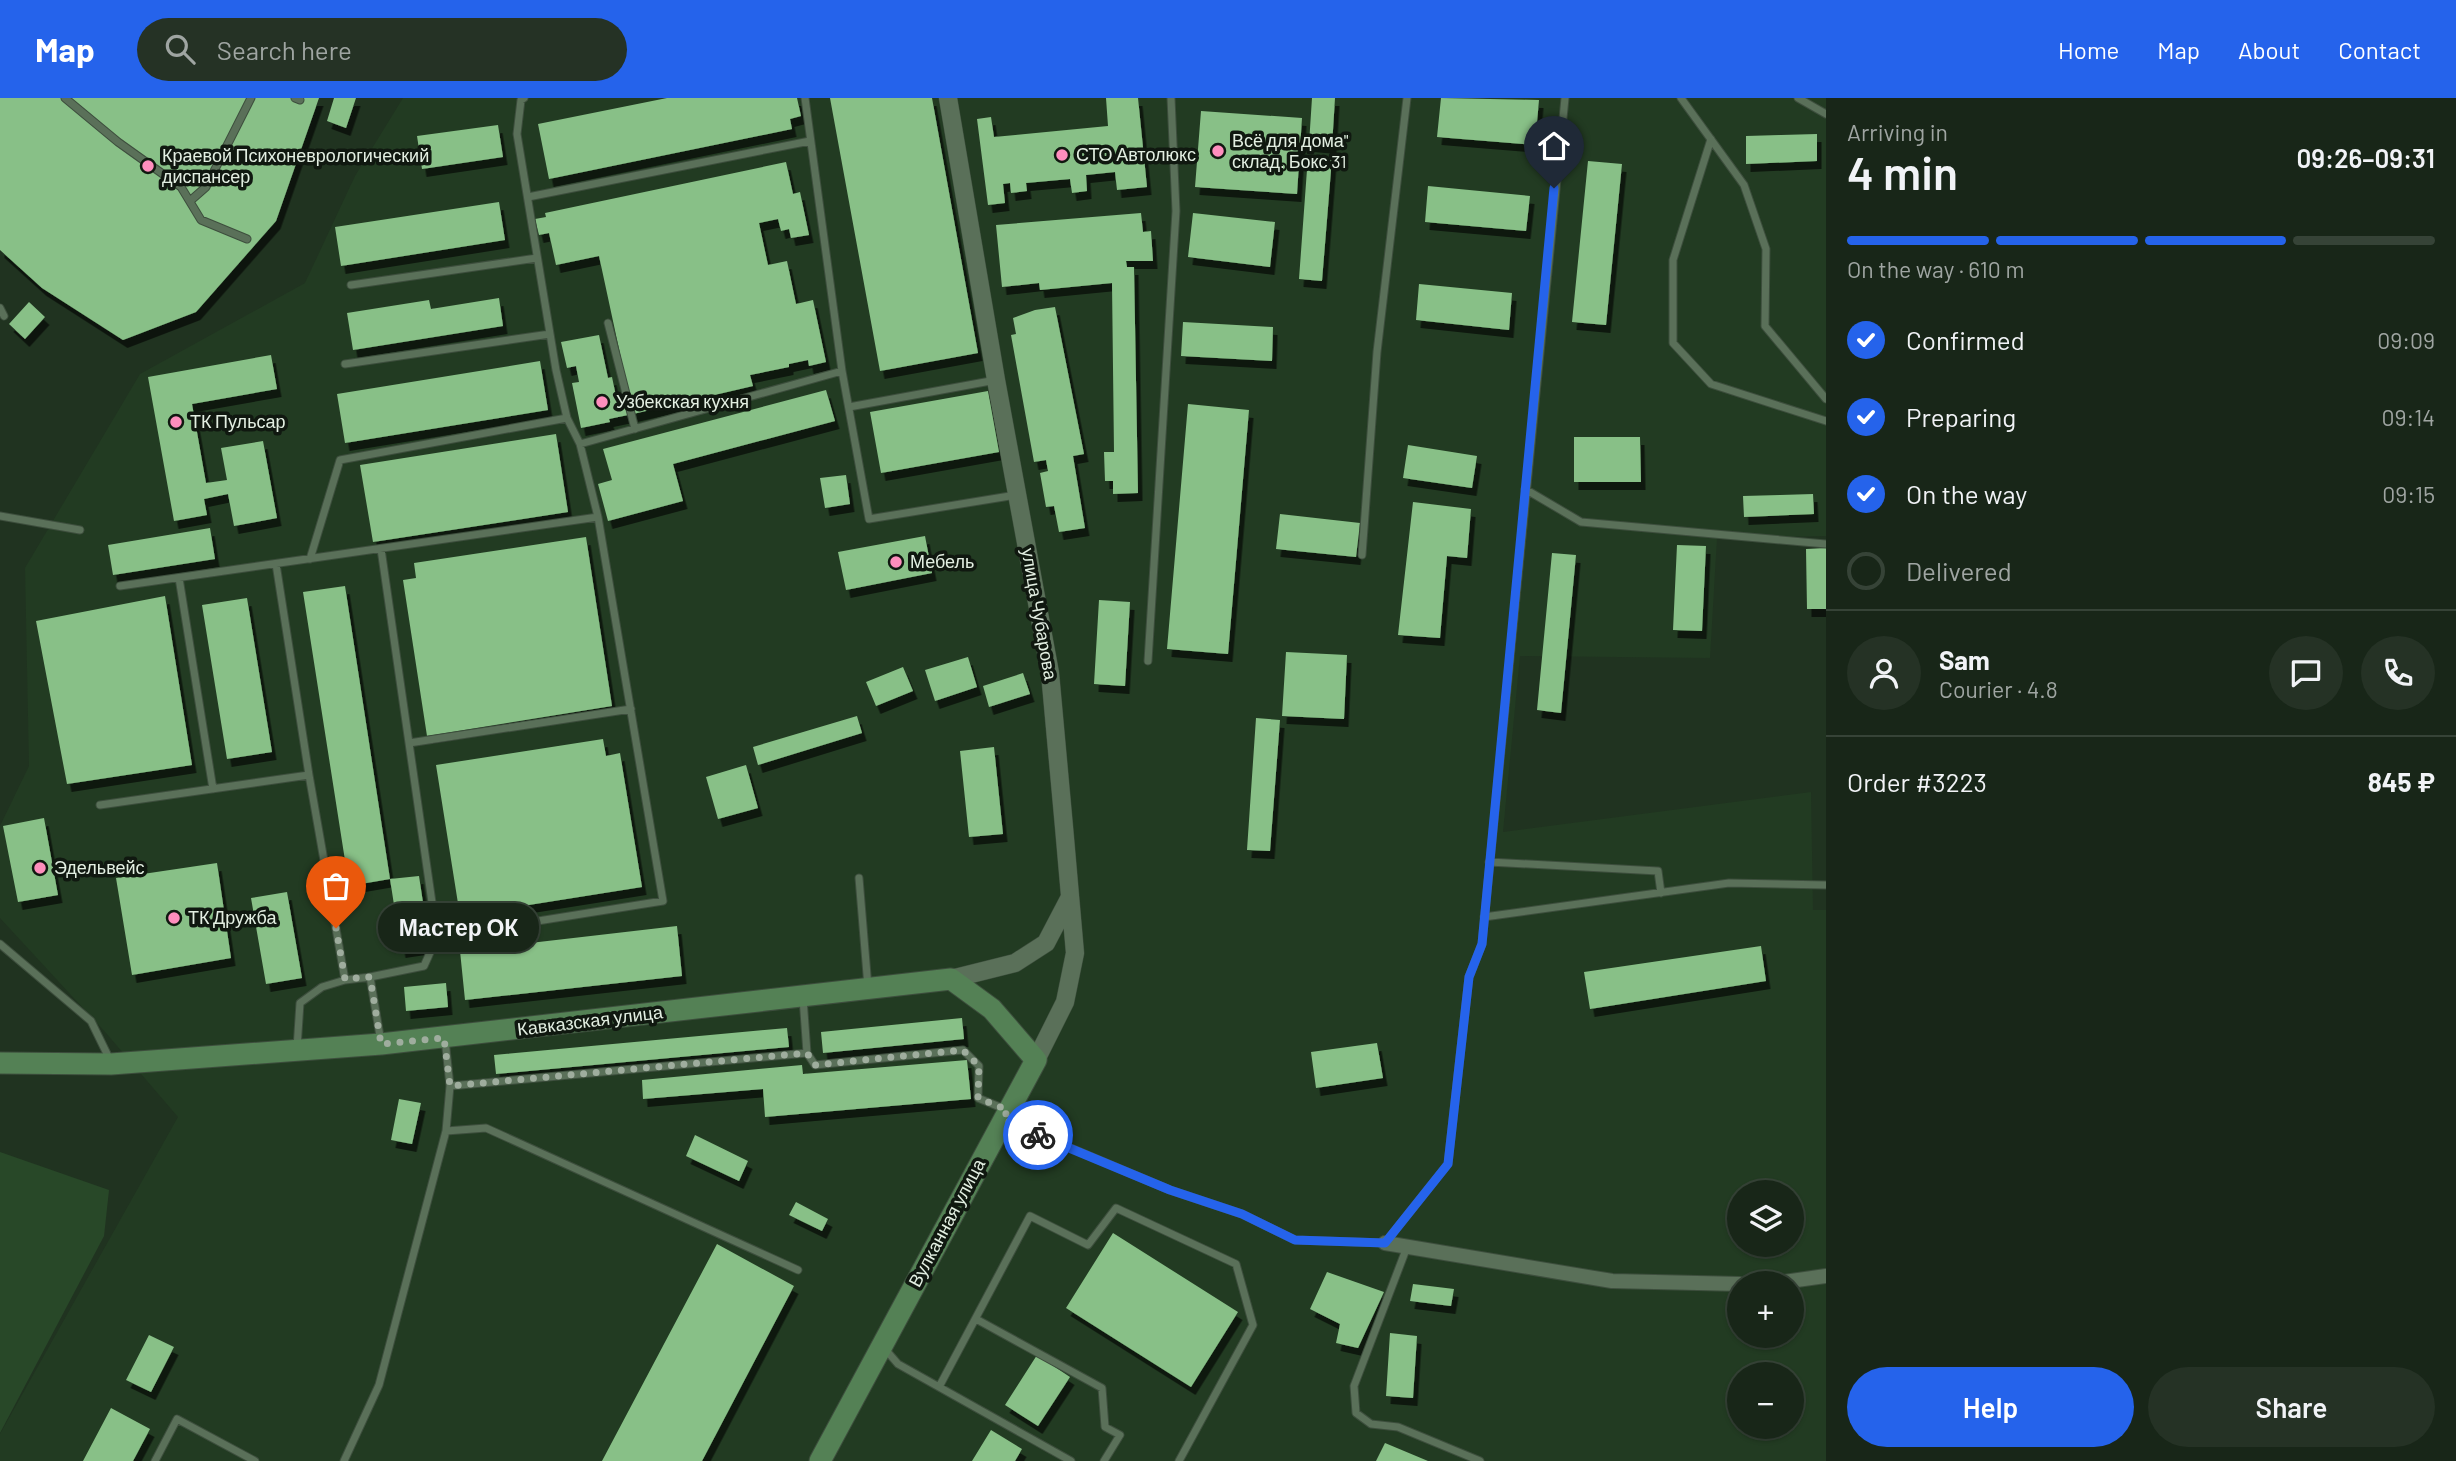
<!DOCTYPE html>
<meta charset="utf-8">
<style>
body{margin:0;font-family:Barlow,sans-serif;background:#253225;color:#f1f3f6;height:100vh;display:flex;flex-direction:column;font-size:26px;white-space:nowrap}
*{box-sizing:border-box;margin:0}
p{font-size:23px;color:#9fa5a2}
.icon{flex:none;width:38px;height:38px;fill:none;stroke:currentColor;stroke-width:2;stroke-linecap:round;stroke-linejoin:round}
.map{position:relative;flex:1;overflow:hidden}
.sheet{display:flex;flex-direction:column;background:#182618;width:630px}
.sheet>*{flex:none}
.tools{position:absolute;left:1727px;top:1082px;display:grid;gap:14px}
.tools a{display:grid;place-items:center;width:77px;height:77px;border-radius:50%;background:#182618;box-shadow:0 2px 5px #0004,0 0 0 2px #364337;font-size:35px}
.pin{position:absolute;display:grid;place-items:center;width:60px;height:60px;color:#fff;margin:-72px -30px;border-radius:50% 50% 50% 0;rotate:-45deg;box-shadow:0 0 7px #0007}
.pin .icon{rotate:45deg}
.courier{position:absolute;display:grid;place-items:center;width:70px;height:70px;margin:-35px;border:5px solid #2563eb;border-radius:50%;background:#fff;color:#222;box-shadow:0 2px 9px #0007}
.bubble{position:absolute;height:49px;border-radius:24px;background:#182618;box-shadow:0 2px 5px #0004,0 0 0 2px #364337;font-size:23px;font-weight:600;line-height:49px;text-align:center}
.headline em{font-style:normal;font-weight:600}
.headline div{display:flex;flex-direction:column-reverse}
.headline{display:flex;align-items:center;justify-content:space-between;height:119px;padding:0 21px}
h1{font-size:46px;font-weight:600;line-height:52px}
.bar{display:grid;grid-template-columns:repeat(4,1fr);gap:10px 7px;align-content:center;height:84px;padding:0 21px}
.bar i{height:9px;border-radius:5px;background:#364337}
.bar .current{background:#2563eb}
.bar p{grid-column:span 4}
.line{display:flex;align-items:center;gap:18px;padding:0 21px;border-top:2px solid #364337}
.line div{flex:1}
.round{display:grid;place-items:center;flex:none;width:74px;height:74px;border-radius:37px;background:#253225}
ol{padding:0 21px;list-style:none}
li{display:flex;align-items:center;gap:21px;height:77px}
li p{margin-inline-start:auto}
li .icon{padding:7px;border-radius:50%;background:#2563eb;color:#fff;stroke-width:4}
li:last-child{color:#9fa5a2}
li i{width:38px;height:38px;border:4px solid #364337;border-radius:50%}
.button{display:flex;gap:14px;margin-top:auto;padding:14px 21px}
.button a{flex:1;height:80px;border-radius:42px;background:#2563eb;color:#fff;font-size:28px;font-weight:600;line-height:80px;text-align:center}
.button a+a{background:#253225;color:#f1f3f6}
header{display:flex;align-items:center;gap:42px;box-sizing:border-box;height:98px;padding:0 35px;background:#2563eb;color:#fff}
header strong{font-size:33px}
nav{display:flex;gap:38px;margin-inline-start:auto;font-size:24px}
.search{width:490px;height:63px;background:#253225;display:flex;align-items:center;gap:18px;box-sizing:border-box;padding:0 24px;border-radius:38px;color:#9fa5a2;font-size:26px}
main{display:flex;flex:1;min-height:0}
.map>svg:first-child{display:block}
.built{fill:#223b22;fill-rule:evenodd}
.green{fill:#284828}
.building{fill:#88c087;filter:url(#shadow)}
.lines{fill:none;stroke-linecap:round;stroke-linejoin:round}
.service-casing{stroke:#3d4e3d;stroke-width:9}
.minor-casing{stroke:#3d4e3d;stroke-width:16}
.tertiary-casing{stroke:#3d4e3d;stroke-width:19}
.secondary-casing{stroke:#3d4e3d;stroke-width:23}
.service{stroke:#5a7059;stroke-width:7}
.minor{stroke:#5a7059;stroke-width:14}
.tertiary{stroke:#5a7059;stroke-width:18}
.secondary{stroke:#548155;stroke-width:21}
.done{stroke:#9fad9e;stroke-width:7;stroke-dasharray:0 12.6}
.route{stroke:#2563eb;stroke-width:9}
.poi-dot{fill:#fe8ebd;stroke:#101810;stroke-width:2.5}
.labels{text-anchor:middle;stroke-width:7;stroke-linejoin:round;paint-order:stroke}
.poi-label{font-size:18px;fill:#e3efe2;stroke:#101810;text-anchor:start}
.street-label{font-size:18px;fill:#e3efe2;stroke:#101810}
</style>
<header>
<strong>Map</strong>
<div class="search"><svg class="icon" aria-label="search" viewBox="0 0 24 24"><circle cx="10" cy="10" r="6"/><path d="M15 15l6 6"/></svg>Search here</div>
<nav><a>Home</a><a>Map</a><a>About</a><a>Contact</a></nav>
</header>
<main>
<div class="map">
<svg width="1826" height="1363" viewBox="0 0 1826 1363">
<defs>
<filter id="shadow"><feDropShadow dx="4.5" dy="8" stdDeviation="0" flood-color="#0009"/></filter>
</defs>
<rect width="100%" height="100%" fill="#203320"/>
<path class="built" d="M403 0H1826V438L1717 440 1710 560 1520 558 1503 734 1811 694 1813 812H1826V1363H0V1336L178 1019 106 935 0 820V728L29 668 25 470 140 276 305 185 355 78ZM1740 1094H1792V1146H1740ZM1740 1185H1792V1237H1740ZM1740 1276H1792V1328H1740Z"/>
<path class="green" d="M0 1054 109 1092 104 1138 0 1335Z"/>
<path class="building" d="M0 0H319L276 123 196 214 123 242 42 190 0 152Z
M334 0H356L346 30 327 23Z
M667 0H797L801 18 790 21 792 31 549 81 538 26Z
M830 0H932L978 255 880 273Z
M1106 0H1138L1147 89 1117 92 1115 74 1086 77 1087 93 1072 95 1070 81 1026 85 1027 93 1011 95 1010 85 1003 86 1005 105 988 107 977 21 991 19 994 39 1108 28Z
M1312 0H1335L1332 48 1309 46Z
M1441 0 1539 2 1535 47 1437 39Z
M1201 13 1302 20 1297 96 1195 89Z
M498 27 503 59 422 71 417 38Z
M1817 36V63L1746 66V38Z
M1308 58 1332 60 1322 183 1299 181Z
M1588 63 1622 66 1606 227 1572 224Z
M786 64 793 96 800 94 809 137 791 140 789 131 781 133 778 121 759 125 768 167 787 163 796 206 813 202 826 264 809 268 808 262 789 266V269L750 277 753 288 633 316 599 158 556 167 549 135 539 137 535 121 546 119 545 115Z
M1428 88 1530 98 1526 133 1425 124Z
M499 104 505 142 341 168 335 129Z
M1141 115 1143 134 1151 133 1153 163H1126L1127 169H1134L1138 395 1113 396V383H1105L1104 354H1114L1112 185 1040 192 1039 185 1002 189 996 127Z
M1193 115 1275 124 1270 169 1188 159Z
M1419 186 1512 195 1509 232 1416 222Z
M499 200 503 228 353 252 347 215 429 202 431 211Z
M29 204 45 219 25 241 9 226Z
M1055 209 1084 356 1073 358 1085 430 1059 434 1054 408 1046 409 1040 375 1048 373 1046 362 1034 364 1011 237 1016 236 1013 220 1035 212Z
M1183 224 1273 229 1272 263 1181 258Z
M599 237 608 280 612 279 617 303 624 301 628 317 609 321 610 324 581 330 572 285 579 284 576 268 567 270 561 244Z
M271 257 277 291 192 306 206 385 227 382 221 350 263 343 277 420 234 428 228 396 204 401 207 417 174 423 148 279Z
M540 263 548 312 345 345 337 296Z
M826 292 835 323 673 366 683 403 608 423 598 386 612 382 603 351Z
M988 293 999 354 881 375 870 314Z
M1188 306 1249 312 1228 556 1167 551Z
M556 336 568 414 373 444 360 367Z
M1574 339H1640L1641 384H1574Z
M1408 347 1477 358 1472 390 1403 380Z
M846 377 850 406 825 410 820 380Z
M1813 396 1814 416 1744 419 1743 398Z
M1413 404 1471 411 1467 460 1447 458 1440 540 1398 537Z
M1280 416 1360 425 1356 459 1276 451Z
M210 430 215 461 113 477 108 447Z
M925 438 932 475 846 492 838 454Z
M586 439 612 608 427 638 403 482 416 480 414 465Z
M1677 447 1706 448 1702 533 1673 532Z
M1826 450V511H1807L1806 451Z
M1552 455 1576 457 1561 615 1537 612Z
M345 488 390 781 349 788 303 494Z
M165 498 192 667 67 686 36 523Z
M247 500 272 654 227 661 202 507Z
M1099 502 1130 504 1125 588 1094 586Z
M1286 554 1347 557 1344 621 1282 618Z
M968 559 977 589 935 603 925 572Z
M903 569 913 593 876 608 866 584Z
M1023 575 1030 596 989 609 983 588Z
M857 618 862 635 758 667 753 649Z
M1256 620 1280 622 1270 753 1247 752Z
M603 641 606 658 620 655 642 789 460 818 436 667Z
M994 649 1003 736 969 739 960 653Z
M746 667 758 710 718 721 706 679Z
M44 720 58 797 18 804 3 728Z
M217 765 231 860 132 877 116 780Z
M419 778 428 838 421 849 401 852 390 781Z
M287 794 302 880 266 886 251 800Z
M677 828 682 878 465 902 460 853Z
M1761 848 1766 883 1590 911 1584 874Z
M446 885 448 909 406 913 404 889Z
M962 920 964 941 823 955 821 934Z
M787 930 789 949 496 976 494 957Z
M1377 945 1383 980 1316 990 1311 954Z
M967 962 971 1001 765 1019 763 991 643 1001 642 982 802 967 803 976Z
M399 1001 421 1005 412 1046 391 1042Z
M695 1037 748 1063 739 1083 686 1058Z
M796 1104 828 1121 822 1133 789 1117Z
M1113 1135 1238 1214 1191 1289 1066 1210Z
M717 1146 794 1188 702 1363H602Z
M1327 1174 1384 1194 1358 1250 1336 1245 1340 1226 1310 1211Z
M1413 1186 1454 1191 1451 1208 1410 1203Z
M1390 1235 1417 1238 1413 1300 1386 1298Z
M149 1237 174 1249 151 1294 126 1282Z
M1037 1257 1070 1279 1038 1328 1005 1307Z
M111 1310 150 1331 133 1363H83Z
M991 1332 1022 1351 1015 1363H972Z
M1385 1345 1428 1363H1376Z"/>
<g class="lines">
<defs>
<path id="service" d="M65 0 118 44 181 89 201 122 247 141
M295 0 300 2
M1681 0 1744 87 1766 151 1765 228 1826 301
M1798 0 1826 16
M1711 41 1673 162V245L1711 286 1826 323
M528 99 810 43
M190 103 206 89 251 0
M351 187 537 160
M0 210 4 218
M608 225 635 331
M345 266 550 236
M842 273 869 421 1016 397
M849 309 996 282
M580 346 842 273 805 0
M1525 391 1581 424 1826 446
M0 418 80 432
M381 451 437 839 424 868 370 879 381 944
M1362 457 1377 254 1407 0
M310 461 340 362 567 320
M276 466 309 677 345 882 370 879
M179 480 213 691
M120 488 598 419 580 346 567 320 556 272 517 36 521 2 524 0
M1148 563 1176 113 1171 0
M409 645 631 611
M100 707 309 677
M1489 764 1658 773 1661 795
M859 780 868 889
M1484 819 1729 785 1826 787
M437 839 663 803 598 419
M0 846 91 923 110 962
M803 900 807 955
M297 950 300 905 322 889 345 882
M450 988 807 955 815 967 963 952 979 968 978 1000 1007 1012
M1007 1023 1170 1092 1242 1116 1295 1142 1385 1145 1448 1066 1469 879 1482 846 1565 0
M446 1033 486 1030 798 1172
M1407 1149 1354 1288 1356 1315 1371 1326 1398 1329 1480 1363
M976 1221 1102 1290 1105 1329 1120 1337 1104 1363
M885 1251 898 1266 1071 1363
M939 1289 1030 1118 1088 1147 1116 1110 1236 1166 1253 1227 1179 1363
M155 1363 177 1321 255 1363
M344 1363 379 1287 446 1033 450 988 445 941"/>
<path id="minor" d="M1385 1145 1612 1183 1740 1186
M1776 1185 1826 1178"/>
<path id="tertiary" d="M948 0 996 282 1050 575 1064 729 1075 855 1065 904 1036 962
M951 881 1015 865 1046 845 1069 801"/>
<path id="secondary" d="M0 965 111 966 381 946 951 881 992 911 1036 962 820 1363"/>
</defs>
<use href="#service" class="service-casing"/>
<use href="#minor" class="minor-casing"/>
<use href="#tertiary" class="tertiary-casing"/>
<use href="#secondary" class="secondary-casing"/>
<use href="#service" class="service"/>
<use href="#minor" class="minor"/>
<use href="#tertiary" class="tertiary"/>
<use href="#secondary" class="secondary"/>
</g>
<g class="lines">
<path class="done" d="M336 830 345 881 370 879 381 946 444 940 450 988 807 955 815 967 963 952 979 968 978 1000 1008 1012 1003 1021 1038 1037"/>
<path class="route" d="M1038 1037 1170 1092 1242 1116 1295 1142 1385 1145 1448 1066 1469 879 1482 846 1554 90"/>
</g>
<g class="poi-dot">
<circle cx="1218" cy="53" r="7"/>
<circle cx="1062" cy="57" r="7"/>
<circle cx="148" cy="68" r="7"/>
<circle cx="602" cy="304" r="7"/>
<circle cx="176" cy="324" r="7"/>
<circle cx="896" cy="464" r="7"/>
<circle cx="40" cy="770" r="7"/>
<circle cx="174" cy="820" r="7"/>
</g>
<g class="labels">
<g class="poi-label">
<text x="1232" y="49">Всё для дома"<tspan x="1232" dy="21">склад. Бокс 31</tspan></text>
<text x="1076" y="63">СТО Автолюкс</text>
<text x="162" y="64">Краевой Психоневрологический<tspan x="162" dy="21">диспансер</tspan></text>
<text x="616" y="310">Узбекская кухня</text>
<text x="190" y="330">ТК Пульсар</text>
<text x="910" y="470">Мебель</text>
<text x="54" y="776">Эдельвейс</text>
<text x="188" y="826">ТК Дружба</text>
</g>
<g class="street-label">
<text transform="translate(1039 516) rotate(80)" y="6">улица Чубарова</text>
<text transform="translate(590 923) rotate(-7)" y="6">Кавказская улица</text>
<text transform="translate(947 1125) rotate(-62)" y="6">Вулканная улица</text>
</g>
</g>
</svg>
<div class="tools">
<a><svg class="icon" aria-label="layers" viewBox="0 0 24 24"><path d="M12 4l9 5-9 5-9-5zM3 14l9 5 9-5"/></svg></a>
<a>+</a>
<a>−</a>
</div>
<div class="pin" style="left:336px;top:830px;background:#ea580c"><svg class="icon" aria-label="bag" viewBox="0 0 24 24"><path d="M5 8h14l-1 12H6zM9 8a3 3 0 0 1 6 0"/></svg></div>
<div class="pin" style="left:1554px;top:90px;background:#1f2937"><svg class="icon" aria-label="home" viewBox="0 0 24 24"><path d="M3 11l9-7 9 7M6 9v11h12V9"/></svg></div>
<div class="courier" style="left:1038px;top:1037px"><svg class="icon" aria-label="bike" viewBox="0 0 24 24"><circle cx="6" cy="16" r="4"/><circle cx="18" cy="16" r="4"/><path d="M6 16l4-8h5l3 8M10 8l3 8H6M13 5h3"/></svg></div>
<div class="bubble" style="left:378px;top:805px;width:161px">Мастер ОК</div>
</div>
<section class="sheet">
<div class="headline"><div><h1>4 min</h1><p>Arriving in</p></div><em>09:26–09:31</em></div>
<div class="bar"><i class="current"></i><i class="current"></i><i class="current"></i><i></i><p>On the way · 610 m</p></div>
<ol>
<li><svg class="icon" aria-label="check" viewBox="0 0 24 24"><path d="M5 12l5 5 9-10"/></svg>Confirmed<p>09:09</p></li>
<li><svg class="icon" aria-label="check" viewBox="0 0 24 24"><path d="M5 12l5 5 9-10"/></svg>Preparing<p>09:14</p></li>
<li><svg class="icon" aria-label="check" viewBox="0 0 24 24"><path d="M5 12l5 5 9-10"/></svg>On the way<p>09:15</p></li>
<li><i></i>Delivered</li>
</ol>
<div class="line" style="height:126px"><a class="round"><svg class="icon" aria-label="person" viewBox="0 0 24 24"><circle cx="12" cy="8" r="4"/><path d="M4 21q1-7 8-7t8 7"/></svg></a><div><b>Sam</b><p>Courier · 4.8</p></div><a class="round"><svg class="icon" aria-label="chat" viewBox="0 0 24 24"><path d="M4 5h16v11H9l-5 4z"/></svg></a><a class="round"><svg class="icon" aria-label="phone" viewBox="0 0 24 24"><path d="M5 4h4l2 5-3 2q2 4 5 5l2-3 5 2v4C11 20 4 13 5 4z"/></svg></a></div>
<div class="line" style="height:91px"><div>Order #3223</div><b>845 ₽</b></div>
<div class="button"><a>Help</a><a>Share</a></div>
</section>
</main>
